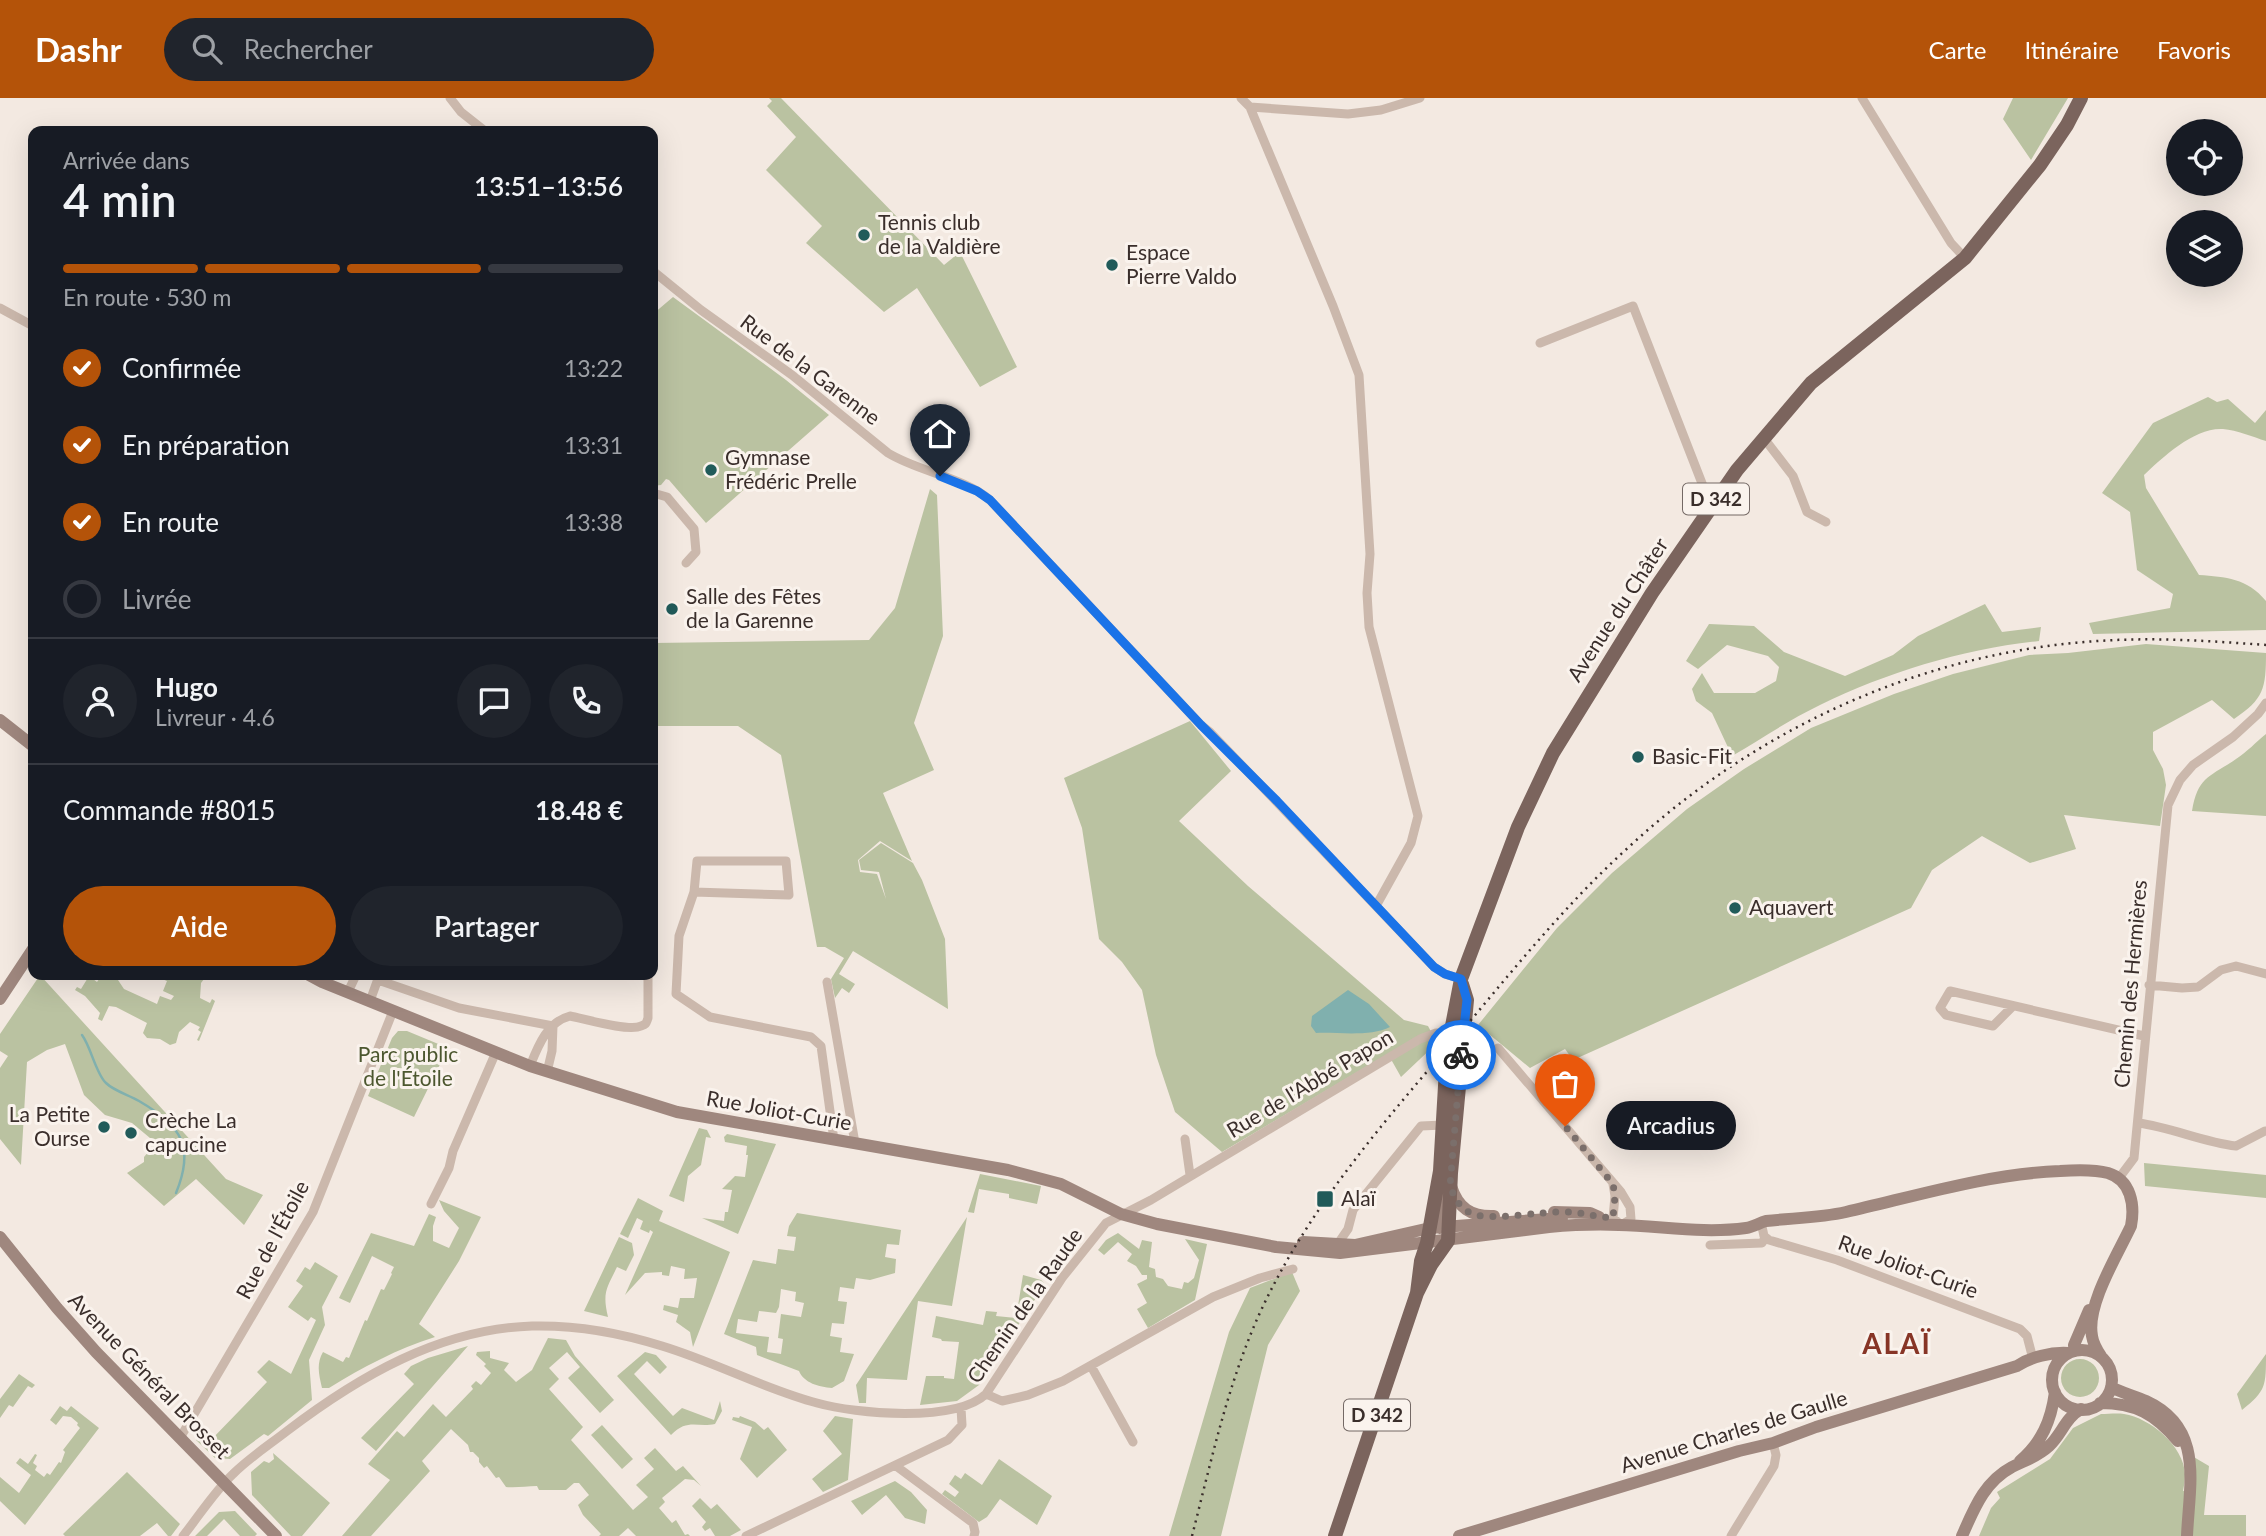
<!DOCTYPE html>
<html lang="fr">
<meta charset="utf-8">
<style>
body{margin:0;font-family:Lato,sans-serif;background:#20242c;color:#f1f3f6;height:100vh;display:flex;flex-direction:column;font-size:26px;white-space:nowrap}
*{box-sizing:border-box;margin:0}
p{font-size:23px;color:#9ea1a6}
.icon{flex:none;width:38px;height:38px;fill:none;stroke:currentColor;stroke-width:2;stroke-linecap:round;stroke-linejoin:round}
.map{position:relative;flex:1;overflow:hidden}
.details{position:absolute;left:28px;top:28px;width:630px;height:854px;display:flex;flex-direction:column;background:#171b24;border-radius:14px;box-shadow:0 7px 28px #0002}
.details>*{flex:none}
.tools{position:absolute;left:2166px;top:21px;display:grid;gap:14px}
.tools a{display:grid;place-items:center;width:77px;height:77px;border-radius:50%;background:#171b24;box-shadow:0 7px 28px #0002;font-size:35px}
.pin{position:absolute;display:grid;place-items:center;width:60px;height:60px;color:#fff;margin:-72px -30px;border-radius:50% 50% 50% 0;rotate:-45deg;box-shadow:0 0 7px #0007}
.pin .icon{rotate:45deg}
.courier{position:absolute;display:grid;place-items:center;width:70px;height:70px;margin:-35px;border:5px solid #1a73e8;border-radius:50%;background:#fff;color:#222;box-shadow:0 2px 9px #0007}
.bubble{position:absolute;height:49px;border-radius:24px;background:#171b24;box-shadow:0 7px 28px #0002;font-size:23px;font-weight:600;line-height:49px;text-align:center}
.headline em{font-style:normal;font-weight:600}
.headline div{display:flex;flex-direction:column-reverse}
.headline{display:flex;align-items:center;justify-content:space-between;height:119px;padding:0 35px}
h1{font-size:46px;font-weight:600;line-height:52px}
.bar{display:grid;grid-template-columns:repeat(4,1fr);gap:10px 7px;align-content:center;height:84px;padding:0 35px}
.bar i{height:9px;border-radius:5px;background:#363941}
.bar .on{background:#b45309}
.bar p{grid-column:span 4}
.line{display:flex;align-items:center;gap:18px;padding:0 35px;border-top:2px solid #363941}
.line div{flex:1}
.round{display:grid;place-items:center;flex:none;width:74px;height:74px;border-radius:37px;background:#20242c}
ol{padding:0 35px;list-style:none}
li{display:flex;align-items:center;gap:21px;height:77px}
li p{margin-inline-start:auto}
li .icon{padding:7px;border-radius:50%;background:#b45309;color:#fff;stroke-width:4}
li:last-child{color:#9ea1a6}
li i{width:38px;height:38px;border:4px solid #363941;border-radius:50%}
.primary-button{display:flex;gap:14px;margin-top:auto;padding:14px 35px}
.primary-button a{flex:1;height:80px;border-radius:42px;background:#b45309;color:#fff;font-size:28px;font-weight:600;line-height:80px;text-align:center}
.primary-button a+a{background:#20242c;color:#f1f3f6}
header{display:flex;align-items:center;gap:42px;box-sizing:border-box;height:98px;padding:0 35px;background:#b45309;color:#fff}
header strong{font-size:33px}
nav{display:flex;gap:38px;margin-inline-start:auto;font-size:24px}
.search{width:490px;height:63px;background:#20242c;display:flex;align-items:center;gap:18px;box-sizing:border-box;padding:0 24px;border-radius:38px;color:#9ea1a6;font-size:26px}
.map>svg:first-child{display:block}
.green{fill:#bac2a1;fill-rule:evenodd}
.water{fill:#80b0ae}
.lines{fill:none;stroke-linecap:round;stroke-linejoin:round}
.stream{stroke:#80b0ae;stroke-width:2.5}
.street{stroke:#cbb8ac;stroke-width:9}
.secondary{stroke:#9f877e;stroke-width:12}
.primary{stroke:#7b645d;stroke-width:14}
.rail{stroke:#3a2e2b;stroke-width:2.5;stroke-dasharray:2 5;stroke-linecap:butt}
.done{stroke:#7b6f6b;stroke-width:7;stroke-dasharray:0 12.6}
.route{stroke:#1a73e8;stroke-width:9}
.poi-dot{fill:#215b5a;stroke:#faf3ed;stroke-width:2.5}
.labels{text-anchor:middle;stroke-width:6;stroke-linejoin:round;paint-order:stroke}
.shield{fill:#faf3ed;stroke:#746965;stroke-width:2}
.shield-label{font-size:19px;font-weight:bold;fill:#3a2e2b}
.poi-label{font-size:21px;fill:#3a2e2b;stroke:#faf3ed;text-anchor:start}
.street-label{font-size:21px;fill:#3a2e2b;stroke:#faf3ed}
.park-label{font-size:21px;fill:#4c572f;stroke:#faf3ed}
.district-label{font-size:28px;font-weight:bold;letter-spacing:2px;fill:#873526;stroke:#faf3ed}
</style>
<header>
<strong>Dashr</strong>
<div class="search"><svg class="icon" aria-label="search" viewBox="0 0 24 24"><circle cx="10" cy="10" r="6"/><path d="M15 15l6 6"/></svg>Rechercher</div>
<nav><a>Carte</a><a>Itinéraire</a><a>Favoris</a></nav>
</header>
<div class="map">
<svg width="2266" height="1438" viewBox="0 0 2266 1438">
<rect width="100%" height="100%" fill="#f3e9e1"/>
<path class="green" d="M769 0H781L944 167 960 154 1017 269 980 289 917 190 884 214 806 145 822 128 766 72 796 39 767 8 772 3Z
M2013 0H2068L2031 62 2003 21Z
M673 199 786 282 829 317 706 425 669 382 666 381 661 387 653 388V216Z
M2208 299 2217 304 2228 301 2255 325 2266 312V343C2253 339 2237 332 2223 331 2195 329 2163 359 2144 377L2146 390 2199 477C2226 479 2247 480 2266 503V532L2093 536 2089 525 2170 510 2173 496 2137 472 2130 414 2102 395 2153 325Z
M930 391 937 397 943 538 914 625 934 672 883 695 912 763 880 743 858 762 860 774 877 776 886 801 879 774 861 772 859 762 881 745 913 765 922 782 945 841 948 911 853 853 839 876 855 886 849 895 842 890 835 900 831 881 844 860 825 849H817L781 657 738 628H653V545L869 542 895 510Z
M1985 506 2002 534 2041 529 2039 543C1963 551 1888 574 1820 607 1789 622 1761 641 1732 658L1712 615 1696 603 1692 591 1702 575 1714 595H1755L1776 583 1779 569 1768 558 1727 547 1698 571 1686 563 1709 526 1754 528 1784 554 1845 578 1893 557 1918 538Z
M2146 546 2266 555C2266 590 2264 601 2234 621L2212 602 2153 634V652L2163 671 2166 687 2160 728 2064 717 2076 751 2030 765 1982 738 1932 772 1911 810 1573 962 1565 951 1530 970 1478 927 1557 830 1612 775 1687 711 1744 671 1811 630 1894 596 1953 576 2029 557 2068 555Z
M1190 623 1231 673 1179 723 1248 788 1404 922 1428 928 1437 945 1401 979 1388 956 1222 1054 1175 1014 1156 957 1142 892 1122 864 1099 841 1082 730 1064 680Z
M2266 636V718L2192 713C2198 678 2210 679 2236 661 2247 654 2256 644 2266 636Z
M40 877 226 1081 263 1097 244 1127 196 1081 164 1108 127 1075 144 1064V1059L156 1045 132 1025 105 1017 84 997 65 946 47 952 27 964 21 1067 0 1041V970L8 958 0 953V936Z
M102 877H119L118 882 124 891 157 906 160 898 171 902 174 898 163 893 167 883 152 877H207L201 885 200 900 210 905 212 901 215 903 199 943 197 942 201 934 198 932 200 929 190 924 179 934 176 945 170 947 160 941 147 940 143 935 147 925 116 909 109 908 102 923 98 921 100 915 85 898 75 892 77 889 81 891 89 878 97 884Z
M398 933H407L448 950 414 1019 368 998 392 940Z
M699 1030 707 1032 711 1040 706 1039 701 1067 688 1078 684 1104 669 1098Z
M727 1036 776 1046 738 1136 702 1120 724 1123 725 1114H728L732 1092 722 1091 735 1078 745 1079 748 1057H746L747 1048 725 1044 724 1039Z
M2144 1065 2266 1077V1100L2145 1088Z
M980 1076 1041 1088 1037 1106 1009 1100V1096L979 1091 974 1115 968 1114Z
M638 1100 663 1113 659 1123 730 1154 693 1249 690 1234 676 1224 678 1217 663 1212 664 1207 678 1210 680 1200H694L697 1180 684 1181 685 1171 671 1168 669 1178 662 1177V1174L645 1175 625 1197 653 1134 650 1132 649 1135 640 1131 643 1123 637 1120 628 1140 620 1136Z
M439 1102 481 1119 459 1163 419 1226 435 1239C397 1251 363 1269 329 1290H322C319 1277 316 1266 323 1254L343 1264 346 1259 349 1260 365 1222 367 1223 381 1191 384 1192 392 1176 391 1175 394 1169 372 1158 350 1205 339 1200 371 1135 414 1148 429 1116 436 1119 433 1128V1143L449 1150 459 1130 444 1113Z
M797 1115 901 1132 899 1147 887 1146 885 1159 896 1161 895 1175 870 1182 856 1180 854 1191 840 1189 838 1203 847 1204 844 1226 832 1225 830 1238 842 1240 840 1254 854 1256 844 1283 832 1290C819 1289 804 1285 799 1273L757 1257 756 1249 724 1236 753 1162 776 1166 778 1151 794 1153 796 1139 787 1138 789 1128ZM781 1191 796 1194 795 1203 804 1205 801 1219 781 1216 778 1240 783 1241 781 1256 767 1254 769 1239 736 1235 738 1221 757 1224 759 1213 776 1215 779 1209Z
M967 1119 952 1208 918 1203 907 1282 867 1280 866 1305H859L856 1287Z
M1118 1135 1139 1151 1142 1142 1152 1144 1149 1169 1155 1171 1156 1179 1163 1181 1168 1188 1182 1191 1184 1184 1188 1185 1194 1180 1199 1162 1185 1141 1207 1146 1195 1202 1148 1230 1137 1211 1147 1205 1137 1186 1147 1181V1177H1142L1136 1168 1127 1163 1132 1156 1118 1144 1104 1157 1098 1152 1106 1142Z
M619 1139 632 1145 634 1157 626 1173 617 1169C607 1190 602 1194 608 1219L584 1213Z
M315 1164 338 1178 322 1209 325 1227 309 1262 312 1302 268 1338 264 1336 230 1361 215 1360 196 1342 200 1334 210 1343 267 1284 257 1274 269 1262 291 1276 316 1222 311 1219 308 1223 288 1209 303 1188 296 1183 305 1169 310 1172Z
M1292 1174 1300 1193 1268 1247 1221 1438H1169L1229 1234 1250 1190Z
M1023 1177 1041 1182 1045 1186 979 1287 957 1303 920 1307 926 1278H944V1280L954 1281 959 1244 942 1243 941 1241 932 1239 936 1218 983 1227 986 1213 997 1214 996 1218 1016 1220Z
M548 1240 566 1242 575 1258 614 1302 600 1315 568 1280 580 1269 567 1254 549 1270 559 1281 549 1291 583 1329 571 1342 633 1412 648 1399 636 1387 654 1371 644 1360 655 1350 676 1373 683 1368 701 1388 694 1382 685 1381 662 1400 665 1404 659 1410 672 1425 676 1422 685 1437 688 1436 690 1438H636L628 1430 619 1438H599L601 1436 583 1417 578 1407 589 1397 579 1385H574L566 1392H539L537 1388C526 1388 517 1390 506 1389L499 1379 496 1380 487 1368 484 1370 479 1364V1360L473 1354H470L468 1347 451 1331 422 1363 430 1373 371 1438H342L390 1382 368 1366 397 1333 404 1339 433 1306 446 1319 473 1291 471 1288 476 1283 481 1287 491 1275 484 1268 486 1266 476 1257 477 1254 490 1253V1260L509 1265 504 1272 516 1284 532 1272Z
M468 1248 376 1353 361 1340 414 1286 404 1276 411 1268 428 1260Z
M645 1254 656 1257 667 1269 660 1276 647 1263 634 1276 673 1318 682 1310 714 1322 720 1303 722 1313 715 1326C697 1330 688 1320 671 1337L617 1278Z
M2266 1256C2266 1288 2266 1293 2242 1312L2237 1296Z
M2061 1280a19 19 0 1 1 38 0a19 19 0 1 1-38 0Z
M19 1276 35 1287 32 1290 28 1288 13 1309 9 1307 0 1320V1301Z
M60 1308 67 1313 71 1308 99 1330 25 1427 0 1403V1379L19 1395 31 1377 16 1365 20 1360 28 1366 35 1356 37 1357 33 1365 37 1368 35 1372 44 1379 47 1375 50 1377 59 1364 61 1365 65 1354 63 1352 80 1330 77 1327 78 1325 71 1319 63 1318 56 1327 50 1322Z
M2101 1316C2108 1316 2117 1315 2124 1316 2150 1320 2184 1348 2185 1376 2185 1382 2184 1388 2183 1393L2189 1392 2192 1358 2209 1368 2204 1417H2246V1438H1979L1991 1410 2000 1400 1997 1394 2050 1361 2073 1330Z
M740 1318 755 1324 764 1332 768 1329 787 1352 757 1380 740 1361 752 1329 732 1322 733 1319 739 1320Z
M835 1318 853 1321 848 1382 823 1394 812 1381 842 1356 823 1333Z
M602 1327 633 1361 622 1371 591 1337Z
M273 1355 330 1405 302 1438H291L252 1397 251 1374 264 1363 269 1365 274 1361Z
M999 1361 1052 1398 1037 1427 1000 1401 987 1419 979 1424 942 1396 945 1392 955 1399 959 1394 949 1386 955 1377 961 1381 965 1375 982 1387Z
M127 1374 180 1426 171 1438H168L157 1425 140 1438H65L63 1436Z
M895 1383 911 1394 927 1412 925 1426 905 1420 886 1397 862 1417 851 1403Z
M700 1400 711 1411 717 1406 741 1432 730 1438H715L710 1430 705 1433 702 1429 706 1424 692 1408Z
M235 1413 257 1436 255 1438H240L224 1421 207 1438H195L219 1414Z"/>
<path class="water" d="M1348 892 1369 906 1390 929C1371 939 1338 934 1316 935L1311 928 1312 918Z"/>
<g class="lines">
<path class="stream" d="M82 937C91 949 96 976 106 985 114 993 129 997 139 1003 182 1028 195 1049 176 1095"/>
<path class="street" d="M450 0 461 14 485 33
M1241 0 1250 9 1254 19 1333 208 1359 277 1370 456 1367 495 1369 529 1418 718 1411 745 1376 808
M1862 0 1951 145 1965 160
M1250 9 1348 16 1381 12 1420 0
M653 173 701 212 792 277 888 355C919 374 963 379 990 402L1201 627 1210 634 1434 869 1445 876 1461 881
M0 210 33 228
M1540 245 1633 208 1705 393 1713 406
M1763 339 1793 378 1807 414 1826 424
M653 395 667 399 694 431 696 454 686 465
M694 794 789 797 786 763H697L694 794 679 838 676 896 710 919 811 939 821 948 834 1042
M378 882 459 910 553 928
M827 884 855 1045
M2149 887 2182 890 2198 889 2221 872 2236 868 2266 876
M348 894 356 877
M370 903 379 878
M2013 908 1993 928 1946 917 1940 910 1950 893 2144 938
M1498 950 1621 1094 1630 1109 1631 1121 1621 1127 1613 1120 1615 1098 1613 1086
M530 968C538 948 547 924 570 918 585 921 629 934 641 928 647 926 646 925 648 920V877
M547 974 552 953 553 928
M2138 1025C2171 1029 2202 1044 2236 1048L2265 1033
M1185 1041 1190 1077
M2119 1080 2134 1060 2168 707 2180 682 2193 667 2233 639 2258 616 2266 605
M431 1106 449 1070 453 1053 496 954
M1761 1124 1764 1138 1769 1142 1837 1162 2020 1231 2027 1238 2033 1261
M1337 1147 1348 1131 1353 1112 1421 1028 1443 1027
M1710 1147 1762 1145 1765 1140
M1091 1268 1133 1344
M986 1296 1002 1303 1028 1297 1063 1283 1213 1199 1260 1180 1293 1171
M180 1340 313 1114 393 913
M896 1368 973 1425 975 1434 974 1438
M183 1438C199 1418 214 1394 233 1376 249 1360 269 1347 287 1333 358 1279 439 1231 532 1228 575 1227 621 1235 662 1248 715 1264 764 1291 817 1305 856 1316 955 1325 986 1296L1062 1180 1106 1125 1151 1102 1420 941 1436 935H1450
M746 1438 948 1342 962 1327 961 1310
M1731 1438 1774 1368 1776 1357 1773 1345"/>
<path class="secondary" d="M0 622 33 648
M309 877 322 884 530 968 677 1014 1008 1072 1061 1086 1121 1116 1157 1126 1276 1149 1340 1155 1549 1129C1572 1127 1596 1126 1619 1127 1662 1128 1703 1136 1746 1130 1753 1129 1759 1125 1766 1123 1792 1120 1820 1120 1846 1114 1916 1098 1987 1076 2060 1073 2075 1072 2093 1071 2108 1075 2131 1082 2135 1107 2131 1128 2118 1156 2086 1207 2092 1238 2093 1245 2097 1252 2101 1258
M0 901 33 851
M1451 1088C1458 1110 1471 1119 1494 1118
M1554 1114 1590 1115 1599 1119
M1440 1130 1444 1087 1442 1081
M0 1139 57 1210 96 1254 276 1438
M1303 1144 1355 1147 1430 1130 1562 1120
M2052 1282a30 30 0 1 1 60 0a30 30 0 1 1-60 0Z
M2075 1253 2074 1247 2089 1212
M2111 1289C2122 1295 2135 1298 2146 1303 2205 1330 2189 1387 2187 1438
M2100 1305C2136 1305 2155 1316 2178 1343
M2020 1363C2042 1344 2051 1323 2055 1294
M1459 1438 1739 1353 1773 1345 1816 1329 2017 1268C2031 1259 2051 1254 2068 1255
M1962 1438C1974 1411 1984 1384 2012 1369 2026 1362 2037 1359 2049 1348 2062 1336 2065 1320 2081 1311"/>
<path class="primary" d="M1417 1195 1421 1163 1427 1145 1440 1073 1447 954 1461 881 1518 729 1553 655 1652 495 1737 372 1811 285 1965 160 2040 67 2067 27 2081 0
M1335 1438 1417 1195 1431 1167 1448 1143 1451 1075 1467 902 1462 886"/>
<path class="rail" d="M1192 1438C1211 1364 1227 1289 1258 1219 1309 1106 1392 1015 1471 922 1522 861 1572 800 1631 747 1759 629 1924 554 2098 543 2154 539 2210 543 2266 547"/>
</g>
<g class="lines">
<path class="done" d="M1461 957 1450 1088C1455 1101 1460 1111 1473 1116 1494 1123 1541 1113 1565 1114 1582 1114 1596 1119 1613 1120L1615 1098 1613 1086 1565 1028"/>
<path class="route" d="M940 378 977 393 990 402 1201 627 1277 703 1434 869 1445 876 1461 881 1467 902 1461 957"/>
</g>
<g class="poi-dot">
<circle cx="864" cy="137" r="7"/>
<circle cx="1112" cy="167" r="7"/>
<circle cx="711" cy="372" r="7"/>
<circle cx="672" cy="511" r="7"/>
<circle cx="1638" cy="659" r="7"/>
<circle cx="1735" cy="810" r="7"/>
<circle cx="104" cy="1029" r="7"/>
<circle cx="131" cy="1035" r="7"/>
<rect x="1316" y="1092" width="18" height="18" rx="3.5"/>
</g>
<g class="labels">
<g class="shield">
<rect x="1683" y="385.5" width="66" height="31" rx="5"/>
<rect x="1344" y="1301.5" width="66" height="31" rx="5"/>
</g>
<g class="shield-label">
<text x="1716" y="408">D 342</text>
<text x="1377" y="1324">D 342</text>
</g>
<g class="poi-label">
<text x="878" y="132">Tennis club<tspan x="878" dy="24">de la Valdière</tspan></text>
<text x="1126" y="162">Espace<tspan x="1126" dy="24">Pierre Valdo</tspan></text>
<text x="725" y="367">Gymnase<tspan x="725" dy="24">Frédéric Prelle</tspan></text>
<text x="686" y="506">Salle des Fêtes<tspan x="686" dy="24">de la Garenne</tspan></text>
<text x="1652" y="666">Basic-Fit</text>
<text x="1749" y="817">Aquavert</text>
<text x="90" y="1024" text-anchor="end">La Petite<tspan x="90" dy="24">Ourse</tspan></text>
<text x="145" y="1030">Crèche La<tspan x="145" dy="24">capucine</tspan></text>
<text x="1341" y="1108">Alaï</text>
</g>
<g class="street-label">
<text transform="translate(810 272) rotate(37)" y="7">Rue de la Garenne</text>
<text transform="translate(1618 512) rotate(-57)" y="7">Avenue du Châter</text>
<text transform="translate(2131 886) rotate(-85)" y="7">Chemin des Hermières</text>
<text transform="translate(1310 986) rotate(-31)" y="7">Rue de l'Abbé Papon</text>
<text transform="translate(779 1013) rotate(10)" y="7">Rue Joliot-Curie</text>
<text transform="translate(273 1142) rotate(-62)" y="7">Rue de l'Étoile</text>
<text transform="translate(1908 1169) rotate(20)" y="7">Rue Joliot-Curie</text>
<text transform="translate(1025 1208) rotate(-55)" y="7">Chemin de la Raude</text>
<text transform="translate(149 1278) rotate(46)" y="7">Avenue Général Brosset</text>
<text transform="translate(1734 1334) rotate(-17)" y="7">Avenue Charles de Gaulle</text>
</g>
<g class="park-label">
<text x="408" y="964">Parc public<tspan x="408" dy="24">de l'Étoile</tspan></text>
</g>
<g class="district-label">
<text x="1897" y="1256">ALAÏ</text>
</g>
</g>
</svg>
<div class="tools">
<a><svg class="icon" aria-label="locate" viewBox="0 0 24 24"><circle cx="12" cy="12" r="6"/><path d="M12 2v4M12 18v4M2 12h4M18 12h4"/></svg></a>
<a><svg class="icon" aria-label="layers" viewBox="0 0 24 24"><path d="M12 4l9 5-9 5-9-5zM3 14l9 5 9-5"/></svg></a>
</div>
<div class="pin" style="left:1565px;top:1028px;background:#ea580c"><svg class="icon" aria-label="bag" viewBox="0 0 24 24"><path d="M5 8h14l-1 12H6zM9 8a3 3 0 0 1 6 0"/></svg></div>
<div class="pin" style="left:940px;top:378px;background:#1f2937"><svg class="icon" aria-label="home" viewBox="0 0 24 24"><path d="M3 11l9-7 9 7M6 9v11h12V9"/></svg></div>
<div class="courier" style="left:1461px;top:957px"><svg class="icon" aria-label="bike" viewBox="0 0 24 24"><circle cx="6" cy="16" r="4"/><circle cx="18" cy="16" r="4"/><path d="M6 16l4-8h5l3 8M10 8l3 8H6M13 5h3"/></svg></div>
<div class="bubble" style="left:1606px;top:1003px;width:130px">Arcadius</div>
<section class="details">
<div class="headline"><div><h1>4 min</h1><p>Arrivée dans</p></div><em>13:51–13:56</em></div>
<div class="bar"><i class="on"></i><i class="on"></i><i class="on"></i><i></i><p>En route · 530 m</p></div>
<ol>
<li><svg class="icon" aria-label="check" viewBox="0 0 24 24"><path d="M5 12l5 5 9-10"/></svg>Confirmée<p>13:22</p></li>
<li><svg class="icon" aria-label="check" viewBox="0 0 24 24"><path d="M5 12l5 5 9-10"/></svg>En préparation<p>13:31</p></li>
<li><svg class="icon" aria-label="check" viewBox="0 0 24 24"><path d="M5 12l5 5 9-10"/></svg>En route<p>13:38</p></li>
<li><i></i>Livrée</li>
</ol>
<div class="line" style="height:126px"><a class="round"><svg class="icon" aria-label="person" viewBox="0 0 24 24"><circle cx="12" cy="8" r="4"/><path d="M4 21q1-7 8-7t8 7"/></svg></a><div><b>Hugo</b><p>Livreur · 4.6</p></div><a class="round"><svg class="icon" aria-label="chat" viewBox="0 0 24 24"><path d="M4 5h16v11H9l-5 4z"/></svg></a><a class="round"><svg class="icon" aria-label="phone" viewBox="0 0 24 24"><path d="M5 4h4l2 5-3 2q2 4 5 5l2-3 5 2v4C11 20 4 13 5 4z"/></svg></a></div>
<div class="line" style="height:91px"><div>Commande #8015</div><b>18.48 €</b></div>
<div class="primary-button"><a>Aide</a><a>Partager</a></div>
</section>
</div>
